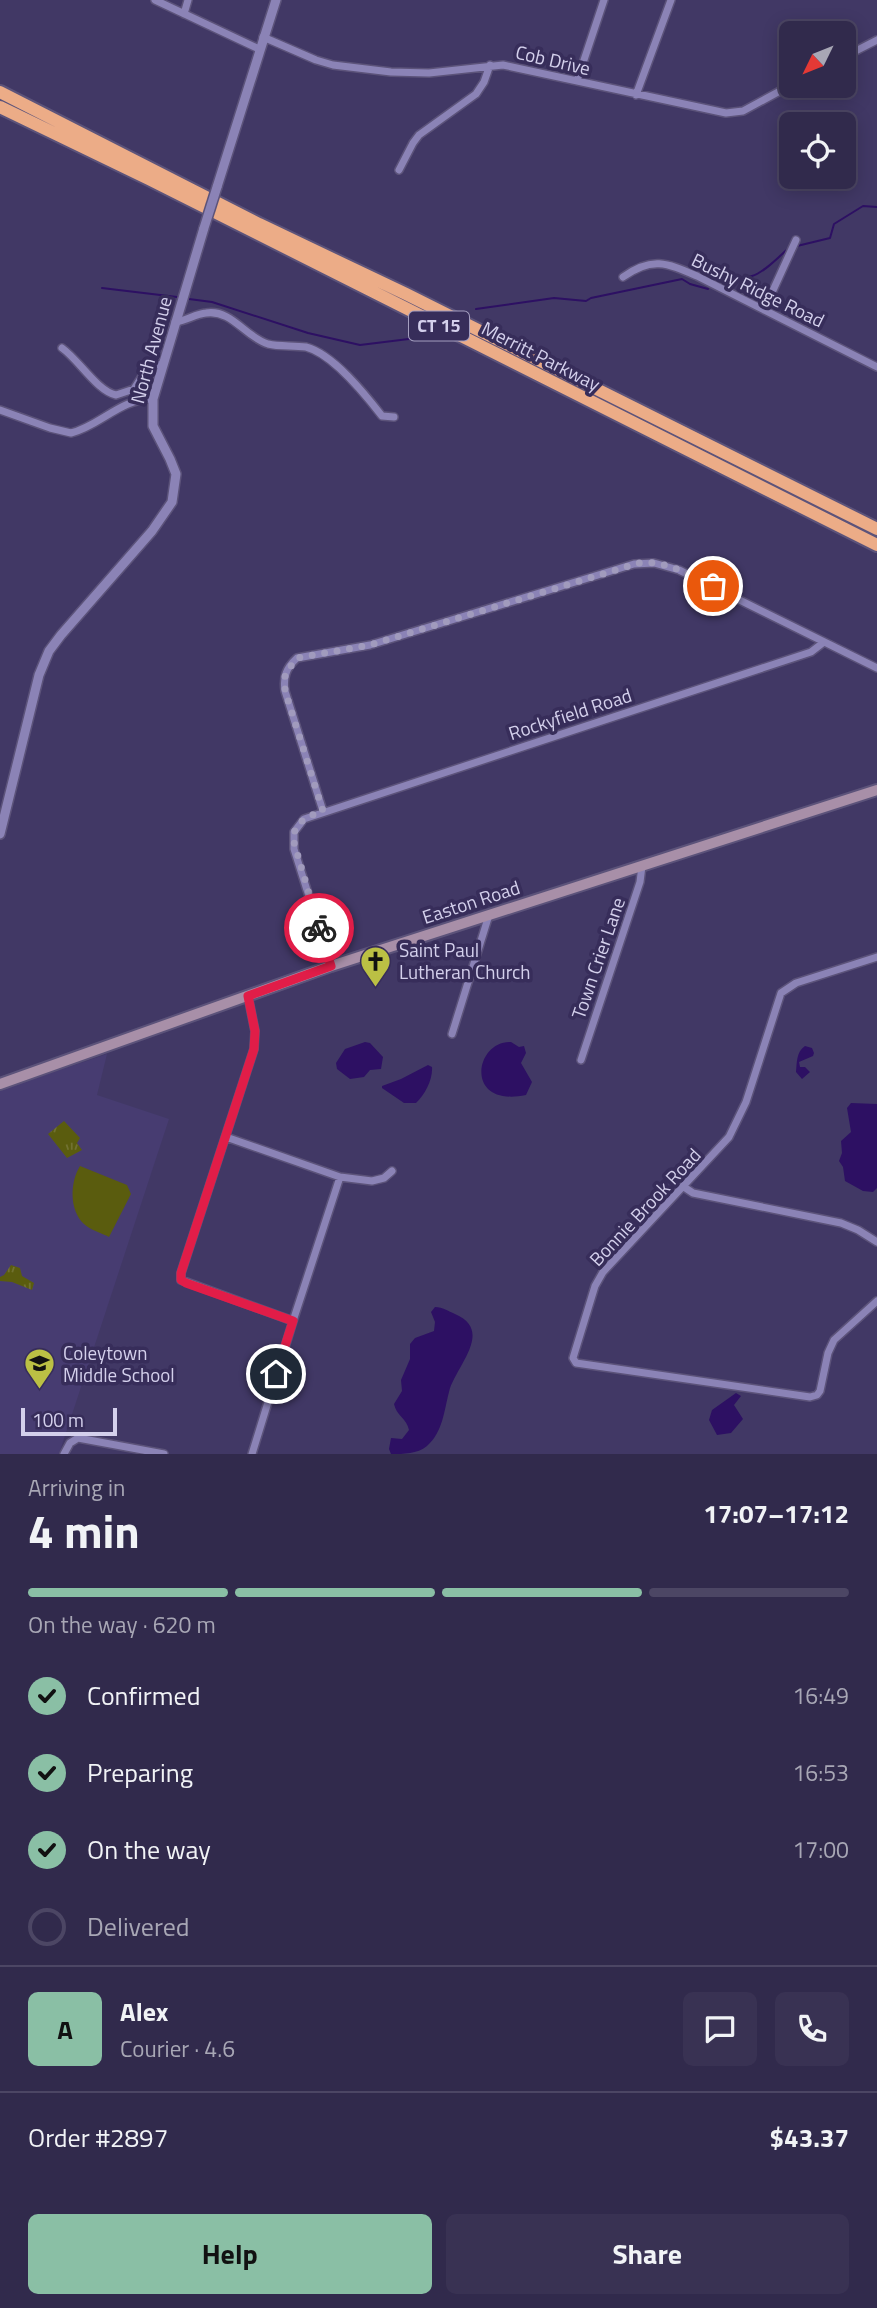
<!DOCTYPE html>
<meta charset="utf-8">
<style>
body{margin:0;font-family:"Titillium Web",sans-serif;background:#393253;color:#f1f3f6;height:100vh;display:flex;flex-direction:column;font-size:26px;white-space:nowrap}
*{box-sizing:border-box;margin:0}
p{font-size:23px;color:#a8a7b5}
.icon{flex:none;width:38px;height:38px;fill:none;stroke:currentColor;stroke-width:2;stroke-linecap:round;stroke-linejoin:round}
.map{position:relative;height:1454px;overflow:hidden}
.sheet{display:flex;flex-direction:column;background:#312a4c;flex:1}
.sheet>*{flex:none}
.needle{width:46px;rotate:227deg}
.tools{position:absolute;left:779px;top:21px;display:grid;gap:14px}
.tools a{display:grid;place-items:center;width:77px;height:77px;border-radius:10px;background:#312a4c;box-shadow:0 4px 18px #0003,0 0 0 2px #4c4664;font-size:35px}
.scale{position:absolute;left:21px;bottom:18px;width:96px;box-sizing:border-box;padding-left:7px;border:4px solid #d4d0ec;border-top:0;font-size:19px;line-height:24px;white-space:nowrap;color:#d4d0ec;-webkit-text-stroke:5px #372d5a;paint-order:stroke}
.pin{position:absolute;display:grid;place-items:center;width:60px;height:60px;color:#fff;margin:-30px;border:4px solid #fff;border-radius:50%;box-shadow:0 2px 7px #0007}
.courier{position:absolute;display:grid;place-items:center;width:70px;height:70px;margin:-35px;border:5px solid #e11d48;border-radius:50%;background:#fff;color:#222;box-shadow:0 2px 9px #0007}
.head em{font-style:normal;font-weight:700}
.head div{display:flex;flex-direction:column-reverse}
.head{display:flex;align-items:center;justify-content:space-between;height:119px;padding:0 28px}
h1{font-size:46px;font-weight:700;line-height:52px}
.bar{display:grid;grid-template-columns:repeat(4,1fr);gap:10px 7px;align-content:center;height:84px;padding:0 28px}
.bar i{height:9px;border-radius:5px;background:#4c4664}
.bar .current{background:#8abfa5}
.bar p{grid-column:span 4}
.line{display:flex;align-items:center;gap:18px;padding:0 28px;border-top:2px solid #4c4664}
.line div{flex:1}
.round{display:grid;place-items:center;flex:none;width:74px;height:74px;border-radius:10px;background:#393253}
ol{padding:0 28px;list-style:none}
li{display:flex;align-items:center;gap:21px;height:77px}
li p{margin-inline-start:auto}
li .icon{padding:7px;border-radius:50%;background:#8abfa5;color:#111;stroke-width:4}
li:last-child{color:#a8a7b5}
li i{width:38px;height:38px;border:4px solid #4c4664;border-radius:50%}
.action{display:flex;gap:14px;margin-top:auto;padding:14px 28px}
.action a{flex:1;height:80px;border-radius:10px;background:#8abfa5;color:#111;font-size:28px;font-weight:700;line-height:80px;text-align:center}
.action a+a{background:#393253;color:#f1f3f6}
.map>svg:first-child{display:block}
.built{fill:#473c71}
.park{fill:url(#park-tufts)}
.pitch{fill:#5a5c0e}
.water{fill:#2d1063}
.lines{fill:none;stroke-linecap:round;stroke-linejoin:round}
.stream{stroke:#2d1063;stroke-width:2}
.minor-casing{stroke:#5c537a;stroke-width:10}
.tertiary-casing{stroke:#5c537a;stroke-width:12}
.secondary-casing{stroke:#5c537a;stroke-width:14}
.motorway-casing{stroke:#5c537a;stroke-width:16}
.minor{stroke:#8b83b6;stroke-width:7}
.tertiary{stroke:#8b83b6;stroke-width:9}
.secondary{stroke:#a88fa8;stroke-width:10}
.motorway{stroke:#ecac87;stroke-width:12}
.tertiary-bridge-casing{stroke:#5c537a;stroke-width:12;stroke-linecap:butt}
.tertiary-bridge{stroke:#8b83b6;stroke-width:9}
.done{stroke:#a19bbd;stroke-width:7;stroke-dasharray:0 12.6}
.route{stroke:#e11d48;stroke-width:9}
.labels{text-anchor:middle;stroke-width:7;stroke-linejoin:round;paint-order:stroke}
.shield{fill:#372d5a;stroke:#a59fc0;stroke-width:2}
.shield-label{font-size:18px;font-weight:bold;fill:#d4d0ec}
.street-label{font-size:19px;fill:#d4d0ec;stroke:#372d5a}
.poi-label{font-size:19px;fill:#d4d0ec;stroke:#372d5a;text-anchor:start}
</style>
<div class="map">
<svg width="877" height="1454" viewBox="0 0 877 1454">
<defs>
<pattern id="park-tufts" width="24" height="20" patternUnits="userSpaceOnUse" patternTransform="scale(1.75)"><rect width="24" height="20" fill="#5a5c0e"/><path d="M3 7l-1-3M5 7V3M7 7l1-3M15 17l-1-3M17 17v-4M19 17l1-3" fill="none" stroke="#717231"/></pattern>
</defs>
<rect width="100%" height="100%" fill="#413865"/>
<path class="built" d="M107 1054 97 1095 169 1119 59 1454H0V1090Z"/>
<path class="park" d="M64 1121 80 1138 77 1143 82 1150 67 1158 48 1134Z
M11 1265 20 1268 22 1276 34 1283 32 1290 12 1282 0 1281V1277L4 1275Z"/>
<path class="pitch" d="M80 1166 127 1185 131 1194 109 1237C102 1233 90 1230 84 1224 69 1210 70 1182 80 1166Z"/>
<path class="water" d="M365 1042 370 1043 383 1057 381 1069 370 1070 364 1077 350 1079 337 1069 336 1063 345 1049Z
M511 1042 519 1047 524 1046 526 1053 521 1063 532 1082 526 1095C463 1108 475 1040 511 1042Z
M805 1046 812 1048 814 1053 813 1056 799 1062 800 1067H805L810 1072 802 1079 796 1072C797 1063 796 1052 805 1046Z
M428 1065 432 1067C433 1079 425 1095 416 1103H404L382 1088V1086L401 1079Z
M851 1103 877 1104V1188L873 1192 863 1191 845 1181 843 1167 839 1161 842 1153 841 1141 851 1132 847 1108Z
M435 1307C443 1307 448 1311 455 1314 495 1331 455 1367 449 1392 444 1411 443 1432 427 1446 417 1454 404 1454 391 1454L389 1449 391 1438 402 1439 409 1430C407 1419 396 1415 394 1404L402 1391 401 1380 410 1359V1344L415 1338 434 1331 435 1322 431 1312Z
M736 1393 741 1396 734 1405 743 1419 731 1433 717 1435 709 1420 712 1410Z"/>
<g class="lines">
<path class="stream" d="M797 246 830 238 834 224 863 206 877 207
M718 283C729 277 740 280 752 276 765 272 778 257 789 248
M102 288 177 297
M189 299 212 302 308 333 360 345 425 337
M476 309 554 298 586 301 591 298 682 279 690 284 708 289"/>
<defs>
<path id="minor" d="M155 0 259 49
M184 14 188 0
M263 37 316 60 333 65 391 72 429 73 503 65 726 113 743 111 791 85
M844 57 877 40
M577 81 604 0
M636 95 671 0
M399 170 413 143 419 135 476 94 484 82 490 65
M623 277C652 256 667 263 697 276L877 367
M764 310 796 240
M175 322C186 321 195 314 206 313 232 309 245 337 268 344 280 347 293 345 306 347 333 354 365 394 382 416L394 417
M62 348C79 360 97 391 116 395L134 389 150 364 162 365
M0 410 50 428 71 433C100 426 121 398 153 399
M323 811 285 691C283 677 286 668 297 658L370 645 634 564 654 563 679 570 877 668
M877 957 796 983 781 993 746 1102 729 1137 603 1272 595 1286 573 1358 576 1363 810 1397 817 1395 820 1391 828 1353 834 1340 877 1301
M331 966 294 849V832L304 819 811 652 824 642
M248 996 255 1031 254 1049 181 1273V1280L293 1321
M452 1034 489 915
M581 1060 640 882 642 866
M226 1137 340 1177 372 1181 384 1178 392 1171
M684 1187 693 1193 841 1223 858 1230 877 1242
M64 1454 70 1443 78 1438 164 1454
M252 1454 293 1321 340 1177"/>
<path id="tertiary" d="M217 187 276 0
M0 834 39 675 49 651 61 635 152 531 172 502 176 474 170 459 153 426V399L204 228"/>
<path id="secondary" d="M0 1084 331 966 877 790"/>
<path id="motorway" d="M0 92 259 224 406 294 877 529
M0 107 149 179 877 545"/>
</defs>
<use href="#minor" class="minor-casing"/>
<use href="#tertiary" class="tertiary-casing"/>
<use href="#secondary" class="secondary-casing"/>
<use href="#motorway" class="motorway-casing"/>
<use href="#minor" class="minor"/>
<use href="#tertiary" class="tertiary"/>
<use href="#secondary" class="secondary"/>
<use href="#motorway" class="motorway"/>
<defs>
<path id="tertiary-bridge" d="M204 228 217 187"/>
</defs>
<use href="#tertiary-bridge" class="tertiary-bridge-casing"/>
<use href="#tertiary-bridge" class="tertiary-bridge"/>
</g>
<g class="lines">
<path class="done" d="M319 928 293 839C295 821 308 816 323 811L285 691V674L297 658 370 645 639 563C666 560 690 575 713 586"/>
<path class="route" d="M276 1374 293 1321 186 1283 181 1280V1273L254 1049 255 1031 248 996 331 966 319 928"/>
</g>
<defs>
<symbol id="church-pin" viewBox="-11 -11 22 30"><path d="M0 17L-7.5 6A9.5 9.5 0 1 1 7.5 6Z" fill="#bbc044" stroke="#372d5a"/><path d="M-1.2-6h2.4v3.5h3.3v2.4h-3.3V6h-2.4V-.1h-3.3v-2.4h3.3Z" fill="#111"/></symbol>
<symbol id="school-pin" viewBox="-11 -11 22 30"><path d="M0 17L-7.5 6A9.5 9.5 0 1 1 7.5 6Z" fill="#bbc044" stroke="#372d5a"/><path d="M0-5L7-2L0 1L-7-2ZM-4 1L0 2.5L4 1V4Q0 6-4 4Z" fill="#111"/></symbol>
</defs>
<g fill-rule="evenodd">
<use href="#church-pin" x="358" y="944" width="35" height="47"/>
<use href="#school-pin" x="22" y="1346" width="35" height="47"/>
</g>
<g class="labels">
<rect class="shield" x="409" y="311.5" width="60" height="29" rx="5"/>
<g class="shield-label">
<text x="439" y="332">CT 15</text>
</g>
<g class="street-label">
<text transform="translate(553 60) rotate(13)" y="7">Cob Drive</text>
<text transform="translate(758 290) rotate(26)" y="7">Bushy Ridge Road</text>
<text transform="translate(151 350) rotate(-75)" y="7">North Avenue</text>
<text transform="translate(541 356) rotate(27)" y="7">Merritt Parkway</text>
<text transform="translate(570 714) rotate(-18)" y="7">Rockyfield Road</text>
<text transform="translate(471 902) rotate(-18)" y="7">Easton Road</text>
<text transform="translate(598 958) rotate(-71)" y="7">Town Crier Lane</text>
<text transform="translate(645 1207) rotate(-47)" y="7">Bonnie Brook Road</text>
</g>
<g class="poi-label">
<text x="399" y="957">Saint Paul<tspan x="399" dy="22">Lutheran Church</tspan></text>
<text x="63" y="1360">Coleytown<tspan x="63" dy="22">Middle School</tspan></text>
</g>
</g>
</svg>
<div class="tools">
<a><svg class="needle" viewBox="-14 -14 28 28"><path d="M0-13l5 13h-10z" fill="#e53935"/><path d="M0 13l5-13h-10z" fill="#a8a7b5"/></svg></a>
<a><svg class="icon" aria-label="locate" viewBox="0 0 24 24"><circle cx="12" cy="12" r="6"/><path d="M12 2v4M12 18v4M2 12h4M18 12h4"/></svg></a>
</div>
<div class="scale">100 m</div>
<div class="pin" style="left:713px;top:586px;background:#ea580c"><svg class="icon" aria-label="bag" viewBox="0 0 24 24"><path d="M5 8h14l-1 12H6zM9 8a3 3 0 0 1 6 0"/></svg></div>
<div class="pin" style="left:276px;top:1374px;background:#1f2937"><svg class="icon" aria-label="home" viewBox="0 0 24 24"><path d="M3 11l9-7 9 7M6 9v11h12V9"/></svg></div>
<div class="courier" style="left:319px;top:928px"><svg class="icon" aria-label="bike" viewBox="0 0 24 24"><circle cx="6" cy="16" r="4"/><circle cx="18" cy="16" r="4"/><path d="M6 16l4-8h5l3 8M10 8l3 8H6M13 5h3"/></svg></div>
</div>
<section class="sheet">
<div class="head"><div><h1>4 min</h1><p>Arriving in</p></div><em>17:07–17:12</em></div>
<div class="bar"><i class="current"></i><i class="current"></i><i class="current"></i><i></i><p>On the way · 620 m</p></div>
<ol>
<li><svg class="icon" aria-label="check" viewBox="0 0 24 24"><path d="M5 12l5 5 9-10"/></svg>Confirmed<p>16:49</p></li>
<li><svg class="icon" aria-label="check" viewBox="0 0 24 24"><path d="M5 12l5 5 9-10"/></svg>Preparing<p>16:53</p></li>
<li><svg class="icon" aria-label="check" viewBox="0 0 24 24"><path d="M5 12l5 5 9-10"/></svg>On the way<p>17:00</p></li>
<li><i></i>Delivered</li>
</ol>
<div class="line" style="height:126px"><b class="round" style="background:#8abfa5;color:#111">A</b><div><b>Alex</b><p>Courier · 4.6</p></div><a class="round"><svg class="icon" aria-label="chat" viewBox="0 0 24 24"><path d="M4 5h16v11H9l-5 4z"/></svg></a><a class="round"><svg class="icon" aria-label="phone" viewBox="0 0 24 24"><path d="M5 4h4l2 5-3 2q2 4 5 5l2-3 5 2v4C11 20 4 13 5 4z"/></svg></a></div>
<div class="line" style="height:91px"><div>Order #2897</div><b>$43.37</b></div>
<div class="action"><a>Help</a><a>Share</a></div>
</section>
